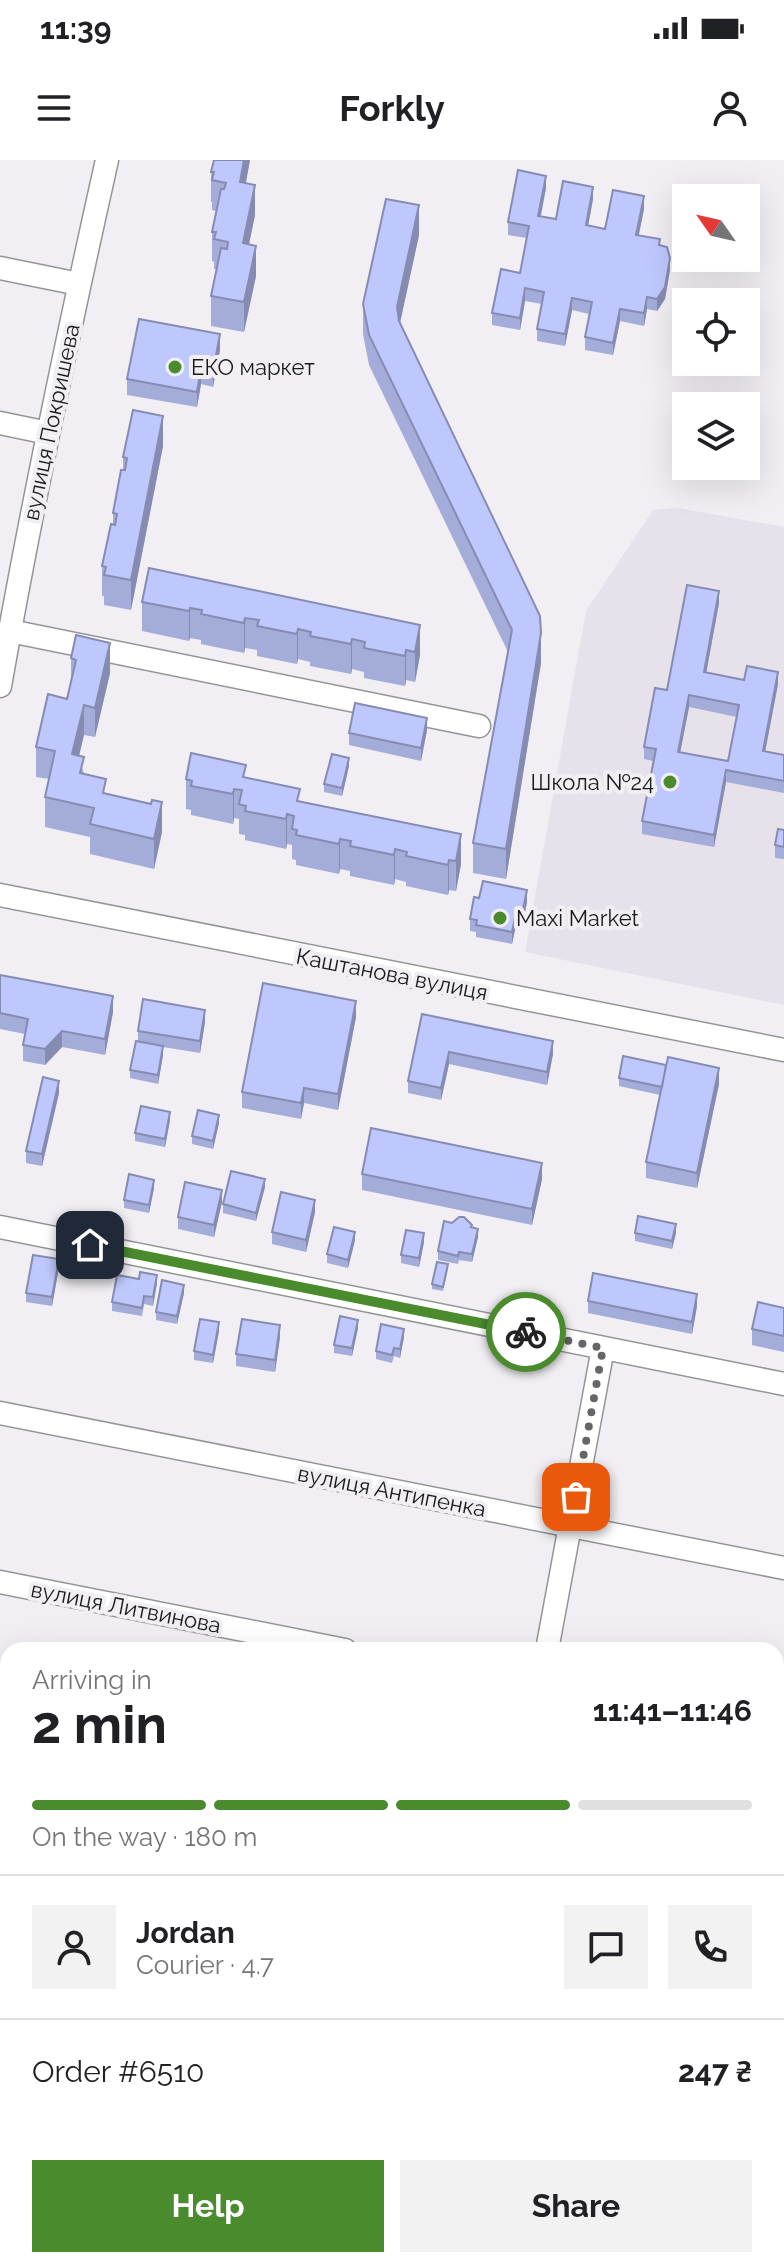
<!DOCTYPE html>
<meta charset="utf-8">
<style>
body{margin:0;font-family:Raleway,sans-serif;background:#f2f2f2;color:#202124;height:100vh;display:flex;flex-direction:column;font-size:30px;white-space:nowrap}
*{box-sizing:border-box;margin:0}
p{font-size:26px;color:#757577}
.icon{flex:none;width:44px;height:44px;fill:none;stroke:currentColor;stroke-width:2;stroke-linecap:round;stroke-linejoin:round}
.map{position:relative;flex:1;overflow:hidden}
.drawer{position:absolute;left:0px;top:1482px;width:784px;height:626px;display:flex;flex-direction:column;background:#fff;border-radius:24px 24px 0 0;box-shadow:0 8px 32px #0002}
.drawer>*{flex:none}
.needle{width:52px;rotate:304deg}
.tools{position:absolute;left:672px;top:24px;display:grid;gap:16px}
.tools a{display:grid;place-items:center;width:88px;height:88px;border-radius:0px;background:#fff;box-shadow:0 8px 32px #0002;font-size:40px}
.pin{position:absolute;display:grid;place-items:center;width:68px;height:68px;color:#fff;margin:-34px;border-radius:16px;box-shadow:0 4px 12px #0006}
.courier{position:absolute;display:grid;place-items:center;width:80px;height:80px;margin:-40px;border:6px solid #4a8b2d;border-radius:50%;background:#fff;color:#222;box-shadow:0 2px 10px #0007}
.overview em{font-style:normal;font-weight:700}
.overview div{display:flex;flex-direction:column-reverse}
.overview{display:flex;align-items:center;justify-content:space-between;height:136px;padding:0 32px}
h1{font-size:52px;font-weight:700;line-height:60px}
.bar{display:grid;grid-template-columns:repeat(4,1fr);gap:12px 8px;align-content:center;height:96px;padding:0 32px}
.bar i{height:10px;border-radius:6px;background:#e0e0e0}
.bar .active{background:#4a8b2d}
.bar p{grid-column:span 4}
.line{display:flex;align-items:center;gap:20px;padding:0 32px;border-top:2px solid #e0e0e0}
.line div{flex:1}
.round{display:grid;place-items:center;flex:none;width:84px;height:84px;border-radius:0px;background:#f2f2f2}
.cta{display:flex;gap:16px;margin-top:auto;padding:16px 32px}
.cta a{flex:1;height:92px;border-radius:0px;background:#4a8b2d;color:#fff;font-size:32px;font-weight:700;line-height:92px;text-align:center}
.cta a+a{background:#f2f2f2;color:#202124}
.status{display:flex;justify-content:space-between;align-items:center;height:56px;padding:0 40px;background:#fff;direction:ltr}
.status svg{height:22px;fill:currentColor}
header{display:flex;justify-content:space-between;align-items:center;height:104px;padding:0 32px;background:#fff;font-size:36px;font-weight:700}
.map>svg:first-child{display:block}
.built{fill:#e7e1eb}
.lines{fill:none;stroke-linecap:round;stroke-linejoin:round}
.minor-casing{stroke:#959497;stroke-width:25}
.minor{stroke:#fff;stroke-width:22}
.wall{fill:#a4acda;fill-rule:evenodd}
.shaded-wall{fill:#868cb1}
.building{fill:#bfc8fd;stroke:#868cb1;stroke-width:2;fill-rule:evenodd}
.done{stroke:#666567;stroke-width:8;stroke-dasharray:0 14.4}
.route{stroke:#4a8b2d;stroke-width:10}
.poi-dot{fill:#4a8b2d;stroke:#f1eff3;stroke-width:3}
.labels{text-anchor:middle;stroke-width:8;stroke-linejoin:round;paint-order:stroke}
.poi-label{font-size:22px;fill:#1b1a1b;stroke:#f1eff3;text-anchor:start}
.street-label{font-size:22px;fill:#1b1a1b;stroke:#f1eff3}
</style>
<div class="status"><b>11:39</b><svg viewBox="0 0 49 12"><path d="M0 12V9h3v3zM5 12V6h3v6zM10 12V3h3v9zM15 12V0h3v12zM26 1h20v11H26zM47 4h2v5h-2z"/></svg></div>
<header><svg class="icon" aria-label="menu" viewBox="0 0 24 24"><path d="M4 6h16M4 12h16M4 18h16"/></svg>Forkly<svg class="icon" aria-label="person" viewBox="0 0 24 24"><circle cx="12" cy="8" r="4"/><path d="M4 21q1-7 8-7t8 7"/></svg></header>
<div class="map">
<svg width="784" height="2107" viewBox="0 0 784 2107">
<rect width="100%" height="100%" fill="#f1eff3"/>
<path class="built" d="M678 348 784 367V845L525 792 586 451 653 350Z"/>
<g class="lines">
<defs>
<path id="minor" d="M0 108 79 124
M0 263 48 273
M10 471 479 566
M0 526C31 350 68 174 107 0
M0 735 784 890
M0 1067 784 1224
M0 1253 784 1408
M0 1422 345 1490
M547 1490 603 1188
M776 1575 784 1577
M0 1602 8 1604
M776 1758 784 1760
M0 1785 8 1786
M776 1940 784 1942
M0 1958 8 1959
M726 2100 762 2107
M418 2107 419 2100"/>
</defs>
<use href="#minor" class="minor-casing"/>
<use href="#minor" class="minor"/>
</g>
<path class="wall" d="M214 0H250L246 23 255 55 249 84 256 116 244 172 211 166V136L217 109H214V102L212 101V72L216 51 212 50V42H211V12Z
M546 28 541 56 556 59 593 39 588 66 605 69 644 49 639 75 660 86 670 110 665 139 657 151 647 149 644 166 620 161 613 195 585 190V177L589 154 572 150 565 186 537 181V169L542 144 525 141 520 170 492 165V153L520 113 527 78 508 75V62Z
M419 75 400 162 541 503 506 719 473 713V683L508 492 369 205 363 174V144Z
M220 190 213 227 201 224 197 247 127 235V219Z
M163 286 131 450 104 445V436H102V406L113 364V353L123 310V297Z
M142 442 420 465V495L415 522 406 520 405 526 364 518V512L352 509 351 514 310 506V502L298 499 297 504 257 496V490L245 488 244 493 201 484V480L190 478 189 481 142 471Z
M719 443 706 513 744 520 778 524 765 591 784 595V633L726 622 714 687 642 674V661L653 601 644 599V587L667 530ZM689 547 737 557 728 601 680 592Z
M76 475 110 513 95 577 84 575 79 596 84 614 106 634 162 672 154 709 90 694V677L45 667V637L49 619 36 617V587L67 539 71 524V498Z
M427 570 421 601 349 585V573Z
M349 606 342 636 324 632V624Z
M246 618 300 641 461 674V704L456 731 449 730 448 735 406 726V722L395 719 394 725 350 716V711L340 709 339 714 296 705V700L292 699V685L287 684 286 689 245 680V675L239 674V659L234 658 233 664 191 655V650L186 649V619Z
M784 670V699L775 698V685Z
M527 742 522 767 516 765 512 784 476 777V772L470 771V759Z
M0 815 113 852 105 895 62 887 45 905 23 901V885L25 874 0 869Z
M422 854 553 894 547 925 449 904 441 940 408 933V921Z
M356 857 338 950 304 943 301 959 242 948V932Z
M205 862 200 893 163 887V895L158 924 130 918V910L138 881V871Z
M619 918 719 924 697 1028 646 1018V1002L660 935 619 926Z
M59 933 42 1006 26 1003V991Z
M170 960 165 987 135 981V973Z
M219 963 213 989 192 984V976Z
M362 1014 542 1019 532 1065 362 1030Z
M265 1027 256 1061 223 1053V1044Z
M154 1028 149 1053 124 1048V1040Z
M222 1042 214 1077 178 1069V1057Z
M315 1052 306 1092 272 1084V1072Z
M472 1067 478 1077 472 1102 459 1100 458 1104 438 1100V1091Z
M635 1073H676L672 1089 635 1081Z
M355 1080 348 1108 327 1103V1094Z
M424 1082 419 1107 401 1103V1095Z
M59 1107 52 1146 26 1142V1133Z
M448 1109 443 1131 432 1129V1124Z
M157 1123 153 1146 144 1144 142 1156 112 1151V1142Z
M184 1133 177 1164 156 1160V1152Z
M588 1141 697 1146 692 1174 588 1153Z
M784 1148V1192L752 1185V1169Z
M358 1168 352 1196 334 1193V1185Z
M219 1171 213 1203 194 1200V1191Z
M280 1177 275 1212 236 1206V1194Z
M404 1177 400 1198 394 1196 392 1203 376 1199V1191Z"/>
<path class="shaded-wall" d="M244 0H250L240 52V22Z
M546 16V28L538 68V56Z
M255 25V55L243 113V83Z
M593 27V39L586 77V65Z
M644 36V49L636 87V75Z
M419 45V75L397 177V147Z
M256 86V116L244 172V142Z
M670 98V110L665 139 657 151V139Z
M525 128V141L520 170V158Z
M647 137V149L644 166V153Z
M572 138V150L565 186V174Z
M620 149V161L613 195V183Z
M220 174V190L213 227V211Z
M201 209V224L197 247V232Z
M163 256V286L131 450V420Z
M719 431V443L704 525V512Z
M190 448V478L189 481V451Z
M245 458V488L244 493V463Z
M420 465V495L415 522V492Z
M298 469V499L297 504V474Z
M541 473V503L506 719V689Z
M352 479V509L351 514V484Z
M110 483V513L95 577V548Z
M406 490V520L405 526V496Z
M778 512V524L763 603V591Z
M689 535V547L678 604V592Z
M84 545V575L72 624V594Z
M427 558V570L421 601V588Z
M349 598V606L342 636V628Z
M726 610V622L714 687V675Z
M234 629V658L233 664V634Z
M162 642V672L154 709V679Z
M287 654V684L286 689V659Z
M461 674V704L456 731V701Z
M340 679V709L339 714V684Z
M395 689V719L394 725V695Z
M449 700V730L448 735V705Z
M527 730V742L522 767V754Z
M516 753V765L512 784V772Z
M113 836V852L105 895V879Z
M356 841V857L338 950V934Z
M205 850V862L200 893V881Z
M62 871V887L45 905V889Z
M553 881V894L547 925V912Z
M163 886V895L158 924V915Z
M449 892V904L441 940V928Z
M719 908V924L697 1028V1013Z
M59 921V933L42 1006V994Z
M304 928V943L301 959V943Z
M170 952V960L165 987V979Z
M219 955V963L213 989V981Z
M542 1003V1019L532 1065V1049Z
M265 1019V1027L256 1061V1053Z
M154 1020V1028L149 1053V1045Z
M222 1030V1042L214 1077V1065Z
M315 1040V1052L306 1092V1080Z
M676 1064V1073L672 1089V1081Z
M478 1069V1077L472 1102V1094Z
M355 1072V1080L348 1108V1100Z
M424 1073V1082L419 1107V1098Z
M59 1099V1107L52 1146V1137Z
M157 1115V1123L153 1146V1137Z
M184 1125V1133L177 1164V1156Z
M697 1134V1146L692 1174V1162Z
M358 1160V1168L352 1196V1188Z
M219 1162V1171L213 1203V1195Z
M280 1165V1177L275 1212V1200Z
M404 1169V1177L400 1198V1189Z"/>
<path class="building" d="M214 0H244L240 22 255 25 243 83 256 86 244 142 211 136 221 88 227 89 228 82 214 79 216 72H212L221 29H224L226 23 212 20 214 12H211Z
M518 10 546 16 538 56 556 59 563 21 593 27 586 65 605 69 613 30 644 36 636 75 660 79 659 85 667 87 670 98 665 127 657 139 647 137 644 153 620 149 613 183 585 177 592 142 572 138 565 174 537 169 544 132 525 128 520 158 492 153 501 109 520 113 529 66 508 62Z
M386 39 419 45 397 147 399 161 540 456 541 473 506 689 473 683 512 470 369 175 363 144Z
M139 159 220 174 213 211 201 209 197 232 127 219Z
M133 250 163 256 131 420 104 415 106 407 102 406 111 364 115 365 117 354 113 353 121 310H125L127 298 123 297Z
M149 408 420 465 415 492 406 490 405 496 364 488 365 482 352 479 351 484 310 476 311 472 298 469 297 474 257 466 259 460 245 458 244 463 201 454 202 450 190 448 189 451 142 442Z
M687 425 719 431 704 512 744 520 747 506 778 512 763 591 784 595V621L726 610 714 675 642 661 656 589 644 587 655 528 667 530ZM689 535 739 545 728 601 678 592Z
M76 475 110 483 95 548 84 545 72 594 84 597 80 613 106 619 103 633 151 644 152 640 162 642 154 679 90 664 94 648 45 637 55 591 36 587 48 534 67 539 76 500 71 498Z
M355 543 427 558 421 588 349 573Z
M191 593 246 605 243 617 300 629 297 641 461 674 456 701 449 700 448 705 406 696 407 692 395 689 394 695 350 686 351 681 340 679 339 684 296 675 297 670 292 669 294 656 287 654 286 659 245 651 246 646 239 644 242 630 234 629 233 634 191 626 192 621 186 619Z
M332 594 349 598 342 628 324 624Z
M778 669 784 670V687L775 685Z
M483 721 527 730 522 754 516 753 512 772 476 765 477 760 470 759 474 737 479 738Z
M0 815 113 836 105 879 62 871 45 889 23 885 28 859 0 853Z
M263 823 356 841 338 934 304 928 301 943 242 932Z
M143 839 205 850 200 881 138 871Z
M422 854 553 881 547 912 449 892 441 928 408 921Z
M136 881 163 886 158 915 130 910Z
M623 896 666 905 662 927 619 918Z
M668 897 719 908 697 1013 646 1002Z
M43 917 59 921 42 994 26 991Z
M141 946 170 952 165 979 135 973Z
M198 950 219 955 213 981 192 976Z
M371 968 542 1003 532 1049 362 1014Z
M231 1011 265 1019 256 1053 223 1044Z
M129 1014 154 1020 149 1045 124 1040Z
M185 1022 222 1030 214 1065 178 1057Z
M281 1032 315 1040 306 1080 272 1072Z
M638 1056 676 1064 672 1081 635 1073Z
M459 1057H464L472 1065 471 1067 478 1069 472 1094 459 1092 458 1096 438 1091 444 1061 452 1063Z
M334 1067 355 1072 348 1100 327 1094Z
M406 1070 424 1073 419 1098 401 1095Z
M33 1095 59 1099 52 1137 26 1133Z
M437 1102 448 1104 443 1127 432 1124Z
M140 1112 157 1115 153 1137 144 1136 142 1148 112 1142 117 1115 139 1119Z
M593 1113 697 1134 692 1162 588 1141Z
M162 1120 184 1125 177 1156 156 1152Z
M758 1142 784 1148V1176L752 1169Z
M340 1156 358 1160 352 1188 334 1185Z
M200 1159 219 1162 213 1195 194 1191Z
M242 1159 280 1165 275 1200 236 1194Z
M381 1164 404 1169 400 1189 394 1188 392 1195 376 1191Z"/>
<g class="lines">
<path class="done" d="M526 1172 603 1188 576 1337"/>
<path class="route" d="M90 1085 526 1172"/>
</g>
<g class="poi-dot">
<circle cx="175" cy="207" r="8"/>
<circle cx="670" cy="622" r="8"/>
<circle cx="500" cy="758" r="8"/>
</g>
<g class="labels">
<g class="poi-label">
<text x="191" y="215">ЕКО маркет</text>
<text x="654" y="630" text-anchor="end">Школа №24</text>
<text x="516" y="766">Maxi Market</text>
</g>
<g class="street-label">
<text transform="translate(51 262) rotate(-78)" y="8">вулиця Покришева</text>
<text transform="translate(392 814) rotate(11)" y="8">Каштанова вулиця</text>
<text transform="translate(392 1331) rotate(11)" y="8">вулиця Антипенка</text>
<text transform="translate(126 1447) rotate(11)" y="8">вулиця Литвинова</text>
</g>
</g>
</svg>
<div class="tools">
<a><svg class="needle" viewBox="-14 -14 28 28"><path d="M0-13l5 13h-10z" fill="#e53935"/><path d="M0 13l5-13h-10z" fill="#757577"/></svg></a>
<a><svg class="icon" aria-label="locate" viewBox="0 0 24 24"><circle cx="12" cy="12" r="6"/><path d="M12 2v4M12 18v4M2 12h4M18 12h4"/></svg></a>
<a><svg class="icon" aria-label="layers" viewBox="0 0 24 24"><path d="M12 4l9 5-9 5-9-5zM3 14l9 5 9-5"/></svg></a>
</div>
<div class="pin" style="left:576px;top:1337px;background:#ea580c"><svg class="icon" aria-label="bag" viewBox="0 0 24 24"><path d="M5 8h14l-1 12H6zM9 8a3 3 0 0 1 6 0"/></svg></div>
<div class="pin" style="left:90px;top:1085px;background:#1f2937"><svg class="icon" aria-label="home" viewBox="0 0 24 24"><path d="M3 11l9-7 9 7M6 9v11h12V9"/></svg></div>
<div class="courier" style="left:526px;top:1172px"><svg class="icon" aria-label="bike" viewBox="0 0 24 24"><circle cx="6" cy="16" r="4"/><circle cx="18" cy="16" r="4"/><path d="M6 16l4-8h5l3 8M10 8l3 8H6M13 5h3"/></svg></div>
<section class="drawer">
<div class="overview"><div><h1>2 min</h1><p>Arriving in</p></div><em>11:41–11:46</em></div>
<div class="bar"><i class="active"></i><i class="active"></i><i class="active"></i><i></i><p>On the way · 180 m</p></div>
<div class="line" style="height:144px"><a class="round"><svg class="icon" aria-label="person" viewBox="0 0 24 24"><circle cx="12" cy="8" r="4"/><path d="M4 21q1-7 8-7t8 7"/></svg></a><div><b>Jordan</b><p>Courier · 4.7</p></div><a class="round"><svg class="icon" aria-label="chat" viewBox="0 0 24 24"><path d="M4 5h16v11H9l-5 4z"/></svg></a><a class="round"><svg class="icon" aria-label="phone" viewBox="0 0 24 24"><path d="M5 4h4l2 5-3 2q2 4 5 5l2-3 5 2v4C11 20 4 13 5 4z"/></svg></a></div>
<div class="line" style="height:104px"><div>Order #6510</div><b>247 ₴</b></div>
<div class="cta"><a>Help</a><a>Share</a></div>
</section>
</div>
